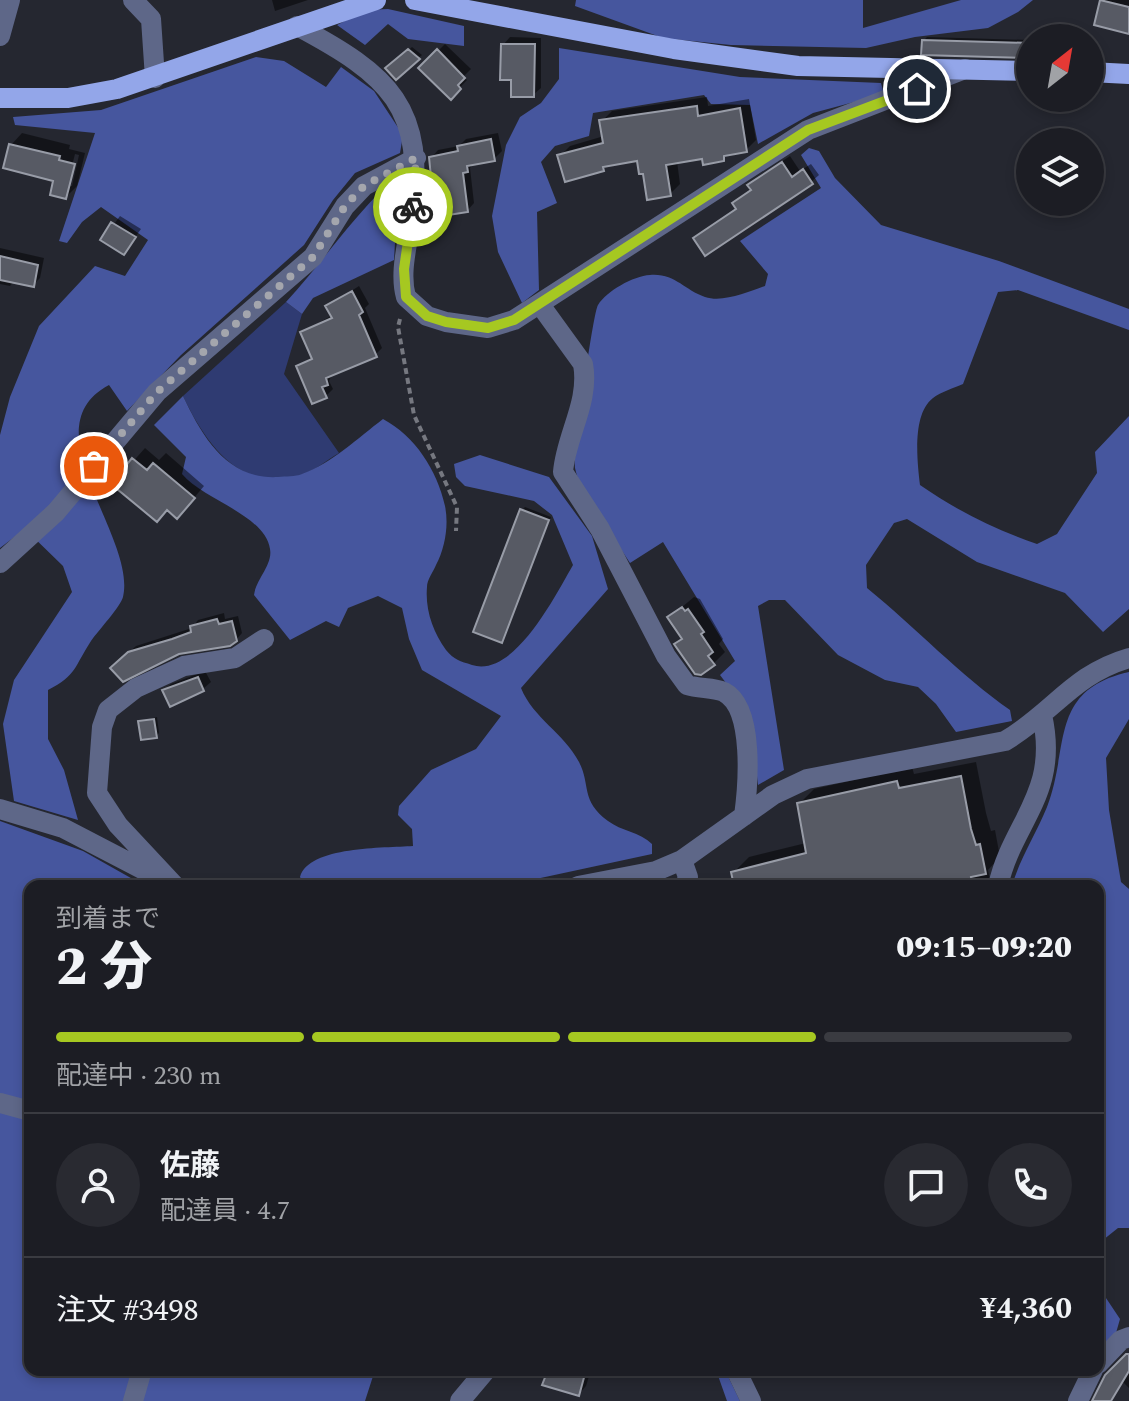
<!DOCTYPE html>
<html lang="ja">
<meta charset="utf-8">
<style>
body{margin:0;font-family:Spectral,"Noto Sans JP",serif;background:#292a31;color:#f1f3f6;height:100vh;display:flex;flex-direction:column;font-size:30px;white-space:nowrap}
*{box-sizing:border-box;margin:0}
p{font-size:26px;color:#a0a2a6}
.icon{flex:none;width:44px;height:44px;fill:none;stroke:currentColor;stroke-width:2;stroke-linecap:round;stroke-linejoin:round}
.map{position:relative;flex:1;overflow:hidden}
.sheet{position:absolute;left:24px;top:880px;width:1080px;height:496px;display:flex;flex-direction:column;background:#1c1d24;border-radius:16px;box-shadow:0 4px 12px #0003,0 0 0 2px #3a3b41}
.sheet>*{flex:none}
.needle{width:52px;rotate:31deg}
.controls{position:absolute;left:1016px;top:24px;display:grid;gap:16px}
.controls a{display:grid;place-items:center;width:88px;height:88px;border-radius:50%;background:#1c1d24;box-shadow:0 4px 12px #0003,0 0 0 2px #3a3b41;font-size:40px}
.pin{position:absolute;display:grid;place-items:center;width:68px;height:68px;color:#fff;margin:-34px;border:4px solid #fff;border-radius:50%;box-shadow:0 2px 8px #0007}
.courier{position:absolute;display:grid;place-items:center;width:80px;height:80px;margin:-40px;border:6px solid #a6c821;border-radius:50%;background:#fff;color:#222;box-shadow:0 2px 10px #0007}
.head em{font-style:normal;font-weight:800}
.head div{display:flex;flex-direction:column-reverse}
.head{display:flex;align-items:center;justify-content:space-between;height:136px;padding:0 32px}
h1{font-size:52px;font-weight:800;line-height:60px}
.bar{display:grid;grid-template-columns:repeat(4,1fr);gap:12px 8px;align-content:center;height:96px;padding:0 32px}
.bar i{height:10px;border-radius:6px;background:#3a3b41}
.bar .on{background:#a6c821}
.bar p{grid-column:span 4}
.line{display:flex;align-items:center;gap:20px;padding:0 32px;border-top:2px solid #3a3b41}
.line div{flex:1}
.round{display:grid;place-items:center;flex:none;width:84px;height:84px;border-radius:42px;background:#292a31}
.map>svg:first-child{display:block}
.green{fill:#2f3b72}
.forest{fill:#46569e}
.shadow{fill:#0007;fill-rule:evenodd}
.building{fill:#575a64;stroke:#989ca7;stroke-width:2}
.lines{fill:none;stroke-linecap:round;stroke-linejoin:round}
.path{stroke:#767880;stroke-width:4;stroke-dasharray:6 4;stroke-linecap:butt}
.minor{stroke:#5e6788;stroke-width:20}
.major{stroke:#93a6e9;stroke-width:20}
.done{stroke:#a4a6ad;stroke-width:8;stroke-dasharray:0 14.4}
.route{stroke:#a6c821;stroke-width:10}
</style>
<div class="map">
<svg width="1129" height="1401" viewBox="0 0 1129 1401">
<rect width="100%" height="100%" fill="#252730"/>
<path class="green" d="M286 302 302 314 284 374 339 453C327 460 314 471 301 475 240 495 205 442 183 396Z"/>
<path class="forest" d="M576 0H863V28L961 0H1033L1018 12 988 28 915 37 866 48 731 45 663 38 575 6Z
M388 9 464 26V46L408 39 388 24 365 45 337 25 366 10Z
M559 48 740 77 881 83 884 94 813 113 758 144 750 105 711 104 704 95 593 113 589 136 555 146 541 162 557 203 537 212 539 290 522 303 498 252 492 216 506 145 520 117 541 103 559 79Z
M256 57 284 61 326 87 341 67 374 91 403 135 400 153 355 173 333 200 304 245 181 355 127 411 109 385C28 428 137 537 123 597 121 606 98 631 91 641 74 667 77 675 48 690V739L64 770 78 820 14 801 3 724 14 680 72 592 63 566 25 529 0 548V435L10 397 39 326 95 266 125 276 148 240 101 207 82 222 67 243 59 241 95 133 15 125 13 117 101 110Z
M809 148 819 151 835 178 881 225 999 261 1129 309V330L1018 290 998 292 963 384C954 388 941 392 933 398 912 414 917 460 920 485 958 511 993 529 1037 544L1057 534 1097 473 1095 452 1129 416V609L1103 632 1065 593 977 562 907 519 894 523 866 565 867 588C915 627 961 676 1010 710L1012 721 956 732 936 704 918 687 885 680 838 655 785 600H769L758 606 784 770 758 785 750 715 720 675 735 661 663 542 630 563C612 534 582 501 575 468 573 458 593 312 598 305 607 291 633 276 650 275 675 273 684 290 705 297 723 303 748 292 765 286L768 274 740 241 821 188 801 155Z
M386 186 398 191 394 260 313 298 302 314 286 302C321 264 349 222 386 186Z
M183 396C202 436 227 480 278 477 286 476 295 477 302 474 332 463 358 438 383 419 415 436 437 470 445 506 449 525 445 548 436 565 433 572 427 580 427 587 425 610 433 632 446 650 454 660 460 661 472 665 514 678 555 596 573 565L552 515 534 501 465 486 456 477 454 464 480 455 549 477 592 536 608 589 521 688C533 718 564 733 579 762 591 785 580 800 608 821 621 831 640 832 652 844V854L503 886H305L300 877C309 846 384 848 413 846L412 829 398 815 399 806 431 770 476 749 501 716 422 670 409 639 402 608 378 596 348 608 339 627 326 621 290 640 254 595C256 579 273 565 270 549 265 515 204 500 182 474L186 457 154 425Z
M1129 672V719L1106 758 1109 810 1121 882 1129 889V1228H1118L1098 1244V886H1012C1020 858 1036 834 1047 807 1070 748 1048 690 1129 672Z
M0 821 83 851 145 886H30V1370H375L365 1401H0Z
M1098 1286 1120 1319 1116 1333 1098 1350Z
M716 1370H725L740 1401H727Z"/>
<path class="shadow" d="M272 0H308L275 11Z
M1103 0H1129V32L1102 1Z
M510 37 541 38V88L533 95 513 78 503 45Z
M927 37 1030 40V56L924 40Z
M445 44 471 69 463 77 467 80 451 97 421 68Z
M412 47 422 55 396 78 388 69Z
M707 97 708 106 749 99 756 140 746 150 730 152 723 159 703 157 677 161 680 184 670 194 645 171 639 159 608 164 603 169 560 156 570 146 604 136 602 121 612 111Z
M22 133 70 145 69 149 85 153 77 186 66 197 55 180 11 145ZM75 154 79 155 72 186H67Z
M498 133 502 151 494 159 474 163 470 168 474 203 467 211 431 158 438 150 459 146 466 139Z
M790 156 800 171 811 164 819 175 811 182 695 238 738 208 735 203 752 189 750 185 757 178Z
M120 216 141 229 124 252 103 239Z
M0 248 44 258 40 278 33 285 14 281 10 286 0 284Z
M359 286 369 304 365 308 382 348 375 355 333 373 329 381 333 389 326 396 298 367 313 356 302 332 333 315 328 306Z
M145 448 159 460 166 453 204 486 188 505 168 509 114 483Z
M525 507 551 517 502 640 522 510Z
M694 597 700 599 723 639 719 644 725 652 713 664 684 637 670 617Z
M224 613 225 619 238 616 242 633 236 640 119 661 136 646 192 628 198 620Z
M205 671 211 682 203 689 164 691 171 684Z
M157 717 159 733 156 736 140 722Z
M976 762 986 813 991 831 995 830 1000 857 988 870 991 886H736L733 873 749 857 806 843 799 804 814 789 912 767 914 774Z
M1129 1353V1388L1123 1382 1111 1401H1095L1107 1376Z
M530 1370H591L586 1386 579 1394 548 1375Z"/>
<path class="building" d="M1100 0 1129 7V34L1094 25Z
M922 40 1030 43V58L921 55Z
M501 44H535L534 97H511V80H500Z
M408 49 420 59 396 80 385 68Z
M437 49 465 78 458 85 461 89 451 100 418 68Z
M697 106 698 116 740 108 747 152 724 156V161L703 165 702 159 666 165 671 196 647 200 643 174H639L637 161 603 167 604 171 565 182 557 155 603 143 599 120Z
M491 139 495 161 467 166 468 172 463 173 468 212 435 217 429 157 458 151 457 146Z
M9 144 60 156 59 160 75 164 66 199 50 195 53 181 3 168Z
M782 162 792 177 803 169 813 184 705 256 693 238 736 209 732 203 751 190 747 185Z
M111 222 136 237 124 255 100 240Z
M0 256 38 265 34 287 0 280Z
M352 291 363 312 359 315 377 357 326 378 328 385 322 387 327 398 312 404 296 366 312 359 300 332 332 318 325 306Z
M132 458 147 470 153 463 195 498 177 519 167 510 157 522 111 484Z
M520 509 549 520 502 643 473 632Z
M682 607 685 611 688 609 704 632 701 634 713 652 708 656 715 665 701 675 695 674 674 644 682 639 667 617Z
M217 619 219 624 232 621 237 641 230 646 179 654 123 682 110 668 128 652 172 639 191 632 190 626Z
M198 677 204 691 170 707 162 690Z
M154 719 157 738 141 740 138 721Z
M961 776 971 829 976 845 980 844 986 874 971 877 973 886H734L731 872 806 853 797 803 897 781 899 788Z
M1126 1354H1129V1371L1111 1401H1092L1105 1375Z
M548 1370H586L579 1396 542 1385Z"/>
<g class="lines">
<path class="path" d="M400 319 398 327 414 415 457 507 456 531"/>
<path class="minor" d="M133 0 151 19 155 78
M297 26C389 75 427 107 411 218 408 244 399 272 406 297L427 316 446 322 488 328 514 320 808 130 965 69
M0 36 10 0
M541 306 583 364C590 402 566 435 563 472L600 529 666 656 687 685C699 689 713 687 724 692 755 708 748 787 744 816
M0 563 56 512 157 392 313 257 345 206 364 186 416 158
M0 809 63 828 161 879
M682 860 688 877 685 886
M175 886 118 825 97 793 102 727 108 710 136 688 184 666 235 658 264 639
M578 886 656 871 682 860 773 795 807 779 1005 741C1053 713 1073 674 1129 658
M998 886C1012 822 1060 794 1042 715
M0 1103 30 1111
M1098 1364 1121 1340 1129 1337
M736 1370 751 1401
M133 1401 142 1370
M460 1401 486 1370
M1078 1401 1093 1370"/>
<path class="major" d="M415 0 674 49 798 66 1030 71
M1090 72 1129 74
M0 98H68L117 89 376 0"/>
</g>
<g class="lines">
<path class="done" d="M94 466 157 392 313 257 345 206 364 186 416 158 413 207"/>
<path class="route" d="M413 207 404 269 406 297 427 316 446 322 488 328 514 320 808 130 917 89"/>
</g>
</svg>
<div class="controls">
<a><svg class="needle" viewBox="-14 -14 28 28"><path d="M0-13l5 13h-10z" fill="#e53935"/><path d="M0 13l5-13h-10z" fill="#a0a2a6"/></svg></a>
<a><svg class="icon" aria-label="layers" viewBox="0 0 24 24"><path d="M12 4l9 5-9 5-9-5zM3 14l9 5 9-5"/></svg></a>
</div>
<div class="pin" style="left:94px;top:466px;background:#ea580c"><svg class="icon" aria-label="bag" viewBox="0 0 24 24"><path d="M5 8h14l-1 12H6zM9 8a3 3 0 0 1 6 0"/></svg></div>
<div class="pin" style="left:917px;top:89px;background:#1f2937"><svg class="icon" aria-label="home" viewBox="0 0 24 24"><path d="M3 11l9-7 9 7M6 9v11h12V9"/></svg></div>
<div class="courier" style="left:413px;top:207px"><svg class="icon" aria-label="bike" viewBox="0 0 24 24"><circle cx="6" cy="16" r="4"/><circle cx="18" cy="16" r="4"/><path d="M6 16l4-8h5l3 8M10 8l3 8H6M13 5h3"/></svg></div>
<section class="sheet">
<div class="head"><div><h1>2 分</h1><p>到着まで</p></div><em>09:15–09:20</em></div>
<div class="bar"><i class="on"></i><i class="on"></i><i class="on"></i><i></i><p>配達中 · 230 m</p></div>
<div class="line" style="height:144px"><a class="round"><svg class="icon" aria-label="person" viewBox="0 0 24 24"><circle cx="12" cy="8" r="4"/><path d="M4 21q1-7 8-7t8 7"/></svg></a><div><b>佐藤</b><p>配達員 · 4.7</p></div><a class="round"><svg class="icon" aria-label="chat" viewBox="0 0 24 24"><path d="M4 5h16v11H9l-5 4z"/></svg></a><a class="round"><svg class="icon" aria-label="phone" viewBox="0 0 24 24"><path d="M5 4h4l2 5-3 2q2 4 5 5l2-3 5 2v4C11 20 4 13 5 4z"/></svg></a></div>
<div class="line" style="height:104px"><div>注文 #3498</div><b>¥4,360</b></div>
</section>
</div>
